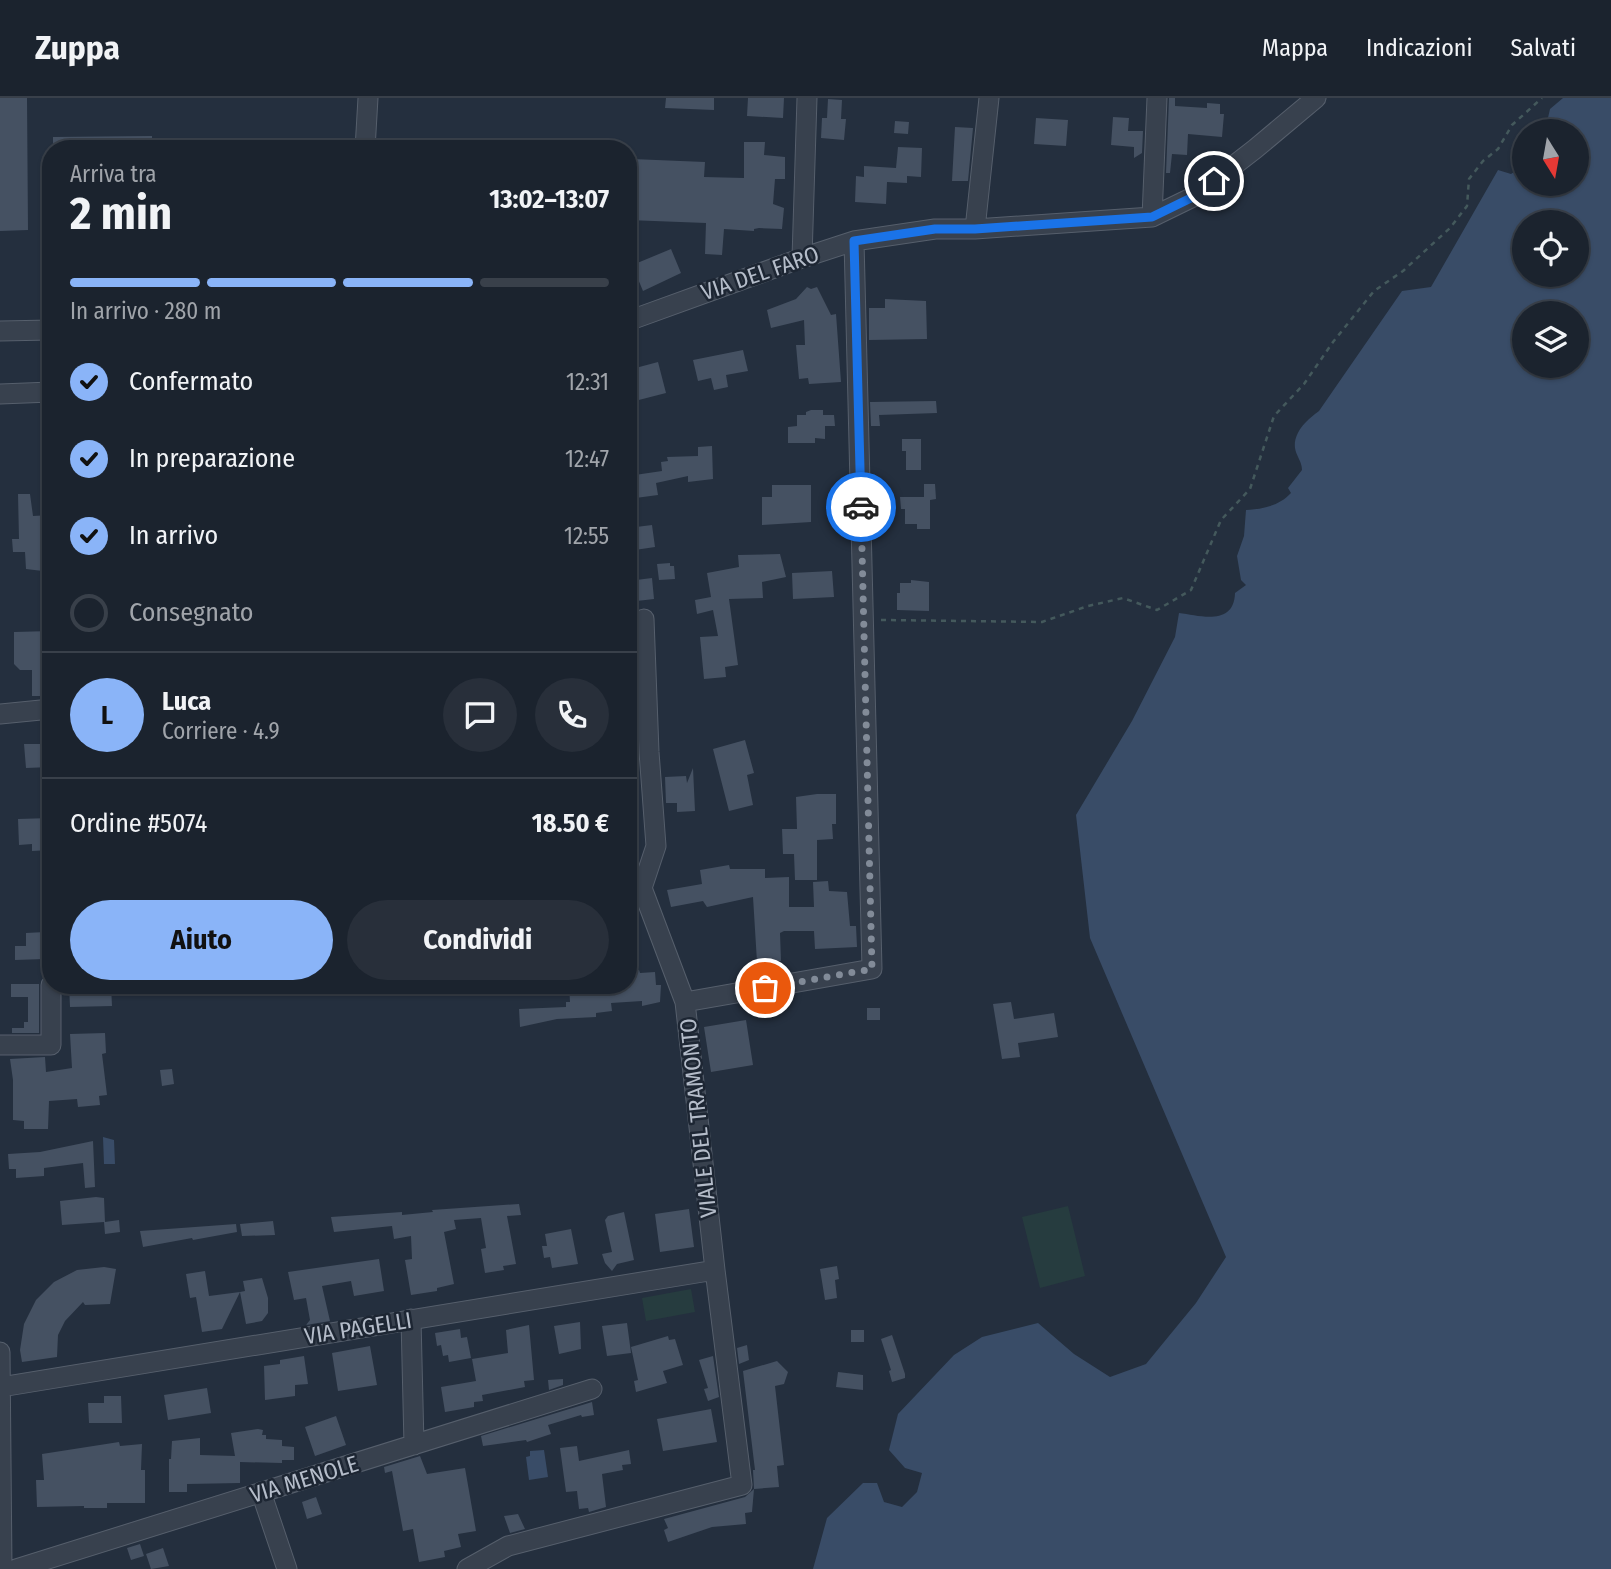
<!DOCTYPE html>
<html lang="it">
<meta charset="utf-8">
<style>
body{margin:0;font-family:"Fira Sans Condensed",sans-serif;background:#282f3a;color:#f1f3f6;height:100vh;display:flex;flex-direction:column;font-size:26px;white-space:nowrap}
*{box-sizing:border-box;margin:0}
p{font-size:23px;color:#a0a4aa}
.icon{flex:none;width:38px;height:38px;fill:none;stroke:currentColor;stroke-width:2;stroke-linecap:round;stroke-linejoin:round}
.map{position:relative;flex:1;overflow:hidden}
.panel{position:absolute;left:42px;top:42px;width:595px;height:854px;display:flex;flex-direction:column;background:#1b232e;border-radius:28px;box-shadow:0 2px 5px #0004,0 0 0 2px #39404a}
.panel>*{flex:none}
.needle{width:46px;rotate:169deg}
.buttons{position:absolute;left:1512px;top:21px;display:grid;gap:14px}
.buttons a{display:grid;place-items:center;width:77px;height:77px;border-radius:50%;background:#1b232e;box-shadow:0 2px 5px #0004,0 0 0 2px #39404a;font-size:35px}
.pin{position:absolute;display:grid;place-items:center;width:60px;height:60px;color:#fff;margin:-30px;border:4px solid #fff;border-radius:50%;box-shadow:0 2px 7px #0007}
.courier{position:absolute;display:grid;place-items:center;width:70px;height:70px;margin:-35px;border:5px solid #1a73e8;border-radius:50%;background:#fff;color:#222;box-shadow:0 2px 9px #0007}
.summary em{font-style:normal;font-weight:700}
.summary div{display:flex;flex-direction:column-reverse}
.summary{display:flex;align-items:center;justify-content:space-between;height:119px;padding:0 28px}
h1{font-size:46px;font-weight:700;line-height:52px}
.bar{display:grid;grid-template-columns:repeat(4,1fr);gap:10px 7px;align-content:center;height:84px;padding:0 28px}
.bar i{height:9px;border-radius:5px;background:#39404a}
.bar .active{background:#8ab4f8}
.bar p{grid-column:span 4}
.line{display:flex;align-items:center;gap:18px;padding:0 28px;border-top:2px solid #39404a}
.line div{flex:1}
.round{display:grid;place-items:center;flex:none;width:74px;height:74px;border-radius:37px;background:#282f3a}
ol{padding:0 28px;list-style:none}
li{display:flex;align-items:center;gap:21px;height:77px}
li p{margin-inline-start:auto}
li .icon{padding:7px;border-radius:50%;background:#8ab4f8;color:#111;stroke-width:4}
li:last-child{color:#a0a4aa}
li i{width:38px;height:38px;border:4px solid #39404a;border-radius:50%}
.button{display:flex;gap:14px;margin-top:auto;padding:14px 28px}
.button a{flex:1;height:80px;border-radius:42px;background:#8ab4f8;color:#111;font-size:28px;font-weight:700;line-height:80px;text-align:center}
.button a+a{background:#282f3a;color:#f1f3f6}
header{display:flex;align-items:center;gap:42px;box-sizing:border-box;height:98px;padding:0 35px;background:#1b232e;border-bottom:2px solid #39404a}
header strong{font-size:33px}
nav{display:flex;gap:38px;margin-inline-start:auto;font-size:24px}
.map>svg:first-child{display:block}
.green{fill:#263c3f}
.water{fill:#394c67;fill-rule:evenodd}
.building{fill:#455162}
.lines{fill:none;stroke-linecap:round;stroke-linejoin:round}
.minor-casing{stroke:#565f6c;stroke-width:21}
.path{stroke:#44595c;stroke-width:2.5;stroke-dasharray:5 5;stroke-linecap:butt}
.minor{stroke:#38414e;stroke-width:19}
.done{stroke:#828b98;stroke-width:7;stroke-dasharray:0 12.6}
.route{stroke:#1a73e8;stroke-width:9}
.labels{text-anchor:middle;stroke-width:5;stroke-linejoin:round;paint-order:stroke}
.street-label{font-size:23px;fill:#b4bcc9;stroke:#1d2633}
</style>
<header>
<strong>Zuppa</strong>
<nav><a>Mappa</a><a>Indicazioni</a><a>Salvati</a></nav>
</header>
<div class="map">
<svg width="1611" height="1471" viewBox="0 0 1611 1471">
<rect width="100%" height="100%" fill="#242f3e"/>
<path class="green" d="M1068 1108 1085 1178 1040 1190 1022 1119Z
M691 1191 695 1214 646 1223 642 1200Z"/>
<path class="water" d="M1563 0H1611V1471H813L827 1420 863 1385H877L884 1404 902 1409 917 1394 922 1375 905 1370 889 1352 898 1316 954 1257 982 1239 1038 1225 1074 1256 1110 1279 1146 1266 1196 1205 1226 1159 1090 840 1076 717 1132 623 1175 539 1179 515C1201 518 1234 528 1235 495L1246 487 1241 482 1237 458 1244 438 1246 412C1263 411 1279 408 1291 395L1288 390 1302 372C1302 363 1296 358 1295 350 1293 334 1308 321 1319 313L1402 193 1431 189 1498 72 1511 76 1524 67V86H1577V33H1545L1550 11ZM1524 124H1577V177H1524ZM1524 215H1577V268H1524Z
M103 1039 114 1042 115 1066H104Z
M544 1352 548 1379 529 1382 526 1359 530 1358V1353Z"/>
<path class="building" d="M0 0H27L28 132 0 133Z
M666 0H714V12L665 10Z
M748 0H784L783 20 747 18Z
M1169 0H1175V8L1207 10V5L1220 6V16H1224L1222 39 1188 36 1187 57 1172 56 1170 75H1166Z
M828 1 842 2 841 21H846L844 42 821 40 822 20H827Z
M1113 19 1129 20 1128 33H1143L1142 55 1134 60V49L1111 47Z
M1036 20 1068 22 1066 48 1034 46Z
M895 23 909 24 908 36 894 35Z
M955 29 973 30 968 83H952Z
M152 38V51H53V39Z
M744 44H765L764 57 785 59V81H775L773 106 784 110 782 131 759 130 754 131V133L724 131 722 157 705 156 706 125 628 122 629 76H632V61L705 64 704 79 744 80Z
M898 49 922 50 921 79 907 78V85L887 84 886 106 855 104 856 78 864 79V68L896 70Z
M671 151 681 175 643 193 638 181 633 182 630 168Z
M807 189 811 191 817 189 831 217 836 216 841 284 809 286 808 280 799 281 796 247H805L804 222 771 230 767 212 796 201Z
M885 201 926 203 927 241 869 242V210H885Z
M743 252 748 273 726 277 728 289 714 292 711 280 698 283 693 262Z
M658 264 666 295 631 304 628 297V272Z
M936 303 937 315 879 317 880 328H871L870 304Z
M811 312H823V317H834L835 328H825V341L815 340V345H788V329L797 328V317H806V314Z
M902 341H921V372H906V353H902Z
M712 348 713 381 688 384V378L656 385 658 397 628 401V378L662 373 661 364 668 363 667 359 698 358V349Z
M924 386H935L936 401 930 402V431H917V426H905V411H901L900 399H924Z
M772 387H811V424L762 427V399H772Z
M18 396H30L33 418 51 417V474L26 471 25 454H13L12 441H19Z
M652 427 655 449 628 453V430Z
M780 456 786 479 762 484 763 500 729 501 738 567 725 569 726 579 704 581 700 539 718 538 713 512 697 516 695 502 711 499 707 475 739 469 738 457Z
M670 465V468H674L675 481 659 482 657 466Z
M832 473 834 499 793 501 792 475Z
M652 480 654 501 628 504V483Z
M911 482 929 484V513L897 512V495H900V485H911Z
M51 533V598H32V572H20L14 566V534Z
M745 642 754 675 747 677 753 707 729 713 713 651Z
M24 646H51V669L26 670Z
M693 670 695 713 677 714V705H666L665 679 686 678 687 685Z
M817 696H836V726H832L833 741 817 742V782H795L794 756H783L782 731H797L796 699Z
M51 720V752L32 753V746L19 747 18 721Z
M729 767 730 771H765V780L789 779V809H814L813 784 828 783 829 793 847 794 850 828H856L857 849 815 851 814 833H784L780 835 781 863 757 864 753 799 707 809 703 803 671 809 667 792 702 786 700 772Z
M45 834V861L15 862V848H26V835Z
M639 872 640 875 655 874 656 887H661L660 904 642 908V903L611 905 612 913 596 915V919L557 921 520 929 519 911 566 909V904H570L569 887H628V873Z
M11 886H39V935H12V930H24V924H28V899H11Z
M69 887H111L112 908 70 909Z
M1011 904 1014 921 1054 915 1058 939 1018 945 1020 959 1002 961 993 906Z
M867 910H880V922H867Z
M746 922 753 967 711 974 704 929Z
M105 935 106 955 102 956 107 997 99 998 100 1007 78 1009 77 1001 49 1003 48 1031H24V1023L13 1022V982L10 961 45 959 46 974 72 970 70 936Z
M172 971 174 986 162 988 160 972Z
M93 1043 95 1089 85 1090 83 1065 44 1070V1078L16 1080V1071H9L8 1056 40 1054Z
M96 1099 104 1100 105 1124 119 1122 120 1134 105 1136 104 1124 62 1127 60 1103Z
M519 1106 521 1117 507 1118 516 1166 503 1168 504 1172 485 1175 481 1151 486 1150 481 1120 454 1122 456 1131 444 1134 454 1186 437 1190V1193L411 1197 405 1162 412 1161 411 1138 394 1141 392 1128 334 1134 331 1119 402 1114V1117L433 1114 432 1112Z
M689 1111 694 1149 660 1154 655 1116Z
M624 1114 634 1162 617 1166 612 1173 605 1165 602 1156 612 1154 605 1122 608 1118Z
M273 1123 275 1137 242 1138 240 1126Z
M236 1126 237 1134 193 1142 192 1140 143 1149 140 1133Z
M571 1131 578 1166 552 1170 550 1159 544 1160 542 1148H547L545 1136Z
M379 1161 384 1193 354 1198 351 1183 322 1188 330 1223 306 1227 310 1222 306 1200 294 1202 288 1174Z
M837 1168 839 1181 835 1182 837 1200 825 1202 820 1171Z
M104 1169 116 1171 110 1206 85 1207 83 1204 65 1223 58 1237 57 1259 22 1264 20 1252 24 1226 36 1202 54 1184 77 1172Z
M205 1173 209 1198 240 1194 222 1231 202 1234 196 1199 190 1200 186 1176Z
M262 1180 268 1200V1215L262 1223 246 1226 240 1194 245 1193 243 1183Z
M580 1224 581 1251 559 1256 554 1228Z
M627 1225 631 1255 607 1258 602 1228Z
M529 1227 534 1282 524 1283 525 1289 482 1297 483 1303 474 1304V1309L445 1314 441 1289 476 1283 472 1261 508 1255 506 1232Z
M460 1231 461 1240 467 1239 471 1260 449 1264 448 1257 443 1258 441 1247 437 1248 435 1235Z
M851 1232H864V1244H851Z
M892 1237 905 1276V1280L892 1284 889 1273 891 1272 881 1241Z
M668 1238 669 1242 675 1241 683 1267 663 1273 667 1285 636 1294 634 1283 638 1282 631 1249Z
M747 1247 749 1262 739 1266 737 1250Z
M370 1248 377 1287 338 1293 332 1255Z
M304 1258 308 1286 295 1287V1298L265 1302 264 1268 280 1266V1262Z
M713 1258 719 1299 708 1303 704 1291 708 1290 699 1262Z
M777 1263 788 1274 784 1286 775 1288 784 1367 777 1368 779 1389 754 1391 753 1372H755L743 1273Z
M838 1274 863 1277V1292L836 1289Z
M563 1281V1287L549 1292 548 1282Z
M207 1290 211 1315 168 1322 164 1297Z
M104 1298H121L122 1325H89L88 1305H104Z
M592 1304 594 1317 582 1319 581 1317 548 1327 551 1336 527 1344 526 1342 483 1348 481 1338Z
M711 1311 717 1344 663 1353 657 1321Z
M336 1318 346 1347 315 1358 305 1329Z
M258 1331 263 1332 262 1337H266V1341L282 1342V1348L294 1349V1362H282V1365L240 1364V1385L187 1386V1394H169V1361H171L172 1343 200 1340V1357L235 1358 231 1335Z
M119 1344 120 1348 142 1346 141 1372H145V1405H107V1410H84V1408L37 1409 36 1382H44L42 1356Z
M577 1348 579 1363 629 1352 631 1366 622 1367 623 1372 602 1376 606 1409 589 1414 588 1410 579 1411 577 1393 566 1394 560 1350Z
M420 1358 427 1376 465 1370 476 1433 458 1436 461 1449 444 1453 445 1459 419 1464 413 1431 403 1433 392 1373 385 1375 384 1369Z
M754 1391 752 1414 745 1415 746 1426 712 1429 668 1444 664 1432 668 1430 664 1421 745 1399Z
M316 1399 322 1416 307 1421 302 1404Z
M518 1416 525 1431 510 1435 504 1418Z
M140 1446 144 1458 131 1462 127 1450Z
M163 1450 169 1468 151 1471 146 1456Z"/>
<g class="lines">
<defs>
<path id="minor" d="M365 51 368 0
M1152 119 1157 0
M975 131 989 0
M802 160 807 0
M628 223 802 160 854 143 935 131H975L1152 119 1193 99 1255 51 1316 0
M0 233 51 232
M0 296 51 294
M644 521 649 654 656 748 642 790 685 904
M0 616 51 611
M0 947H51V887
M411 1221 414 1347
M0 1254 2 1471
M1 1289 715 1172
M261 1394 287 1471
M16 1471 592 1291
M467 1471 508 1448 742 1387 715 1172 685 904 872 871 854 143"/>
</defs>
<use href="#minor" class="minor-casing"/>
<path class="path" d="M881 522 1042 524 1088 508 1123 500 1157 512 1191 492 1221 422 1250 391 1274 318 1304 286 1333 244 1374 193 1403 173 1450 130 1467 108 1469 81 1483 63 1498 51 1512 27 1542 0"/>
<use href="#minor" class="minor"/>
</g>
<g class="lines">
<path class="done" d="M765 890 872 871 861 409"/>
<path class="route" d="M861 409 854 143 935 131H975L1152 119 1193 99 1214 83"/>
</g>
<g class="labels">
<g class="street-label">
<text transform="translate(760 175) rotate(-19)" y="8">VIA DEL FARO</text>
<text transform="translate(698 1020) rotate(-96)" y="8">VIALE DEL TRAMONTO</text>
<text transform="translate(358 1230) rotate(-9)" y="8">VIA PAGELLI</text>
<text transform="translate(304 1381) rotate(-17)" y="8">VIA MENOLE</text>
</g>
</g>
</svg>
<div class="buttons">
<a><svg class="needle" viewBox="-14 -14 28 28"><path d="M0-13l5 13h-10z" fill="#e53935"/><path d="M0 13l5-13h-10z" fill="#a0a4aa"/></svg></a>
<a><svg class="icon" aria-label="locate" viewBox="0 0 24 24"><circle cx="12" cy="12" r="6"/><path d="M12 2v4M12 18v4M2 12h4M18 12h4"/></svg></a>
<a><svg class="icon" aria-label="layers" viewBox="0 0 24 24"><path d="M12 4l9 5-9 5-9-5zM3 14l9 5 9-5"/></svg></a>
</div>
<div class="pin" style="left:765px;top:890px;background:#ea580c"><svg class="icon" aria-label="bag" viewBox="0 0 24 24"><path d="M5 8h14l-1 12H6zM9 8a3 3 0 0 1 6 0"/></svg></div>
<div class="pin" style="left:1214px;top:83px;background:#1f2937"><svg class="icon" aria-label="home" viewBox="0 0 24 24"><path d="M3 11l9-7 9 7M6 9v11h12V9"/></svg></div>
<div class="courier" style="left:861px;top:409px"><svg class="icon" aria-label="car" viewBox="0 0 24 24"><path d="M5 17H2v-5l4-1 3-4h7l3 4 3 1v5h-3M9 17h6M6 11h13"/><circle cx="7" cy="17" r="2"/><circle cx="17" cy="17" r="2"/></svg></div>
<section class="panel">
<div class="summary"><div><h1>2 min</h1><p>Arriva tra</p></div><em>13:02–13:07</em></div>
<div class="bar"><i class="active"></i><i class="active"></i><i class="active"></i><i></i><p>In arrivo · 280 m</p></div>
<ol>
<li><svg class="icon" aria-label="check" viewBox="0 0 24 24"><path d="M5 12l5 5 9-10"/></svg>Confermato<p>12:31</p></li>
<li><svg class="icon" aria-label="check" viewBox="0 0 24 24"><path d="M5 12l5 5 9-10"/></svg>In preparazione<p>12:47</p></li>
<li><svg class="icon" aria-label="check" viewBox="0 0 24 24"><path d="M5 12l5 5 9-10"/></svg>In arrivo<p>12:55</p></li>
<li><i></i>Consegnato</li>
</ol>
<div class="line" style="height:126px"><b class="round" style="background:#8ab4f8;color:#111">L</b><div><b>Luca</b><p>Corriere · 4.9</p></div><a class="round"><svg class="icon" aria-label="chat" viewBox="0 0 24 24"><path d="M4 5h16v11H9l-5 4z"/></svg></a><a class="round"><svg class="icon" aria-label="phone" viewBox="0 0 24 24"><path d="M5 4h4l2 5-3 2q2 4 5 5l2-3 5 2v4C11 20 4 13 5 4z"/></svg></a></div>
<div class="line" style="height:91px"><div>Ordine #5074</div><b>18.50 €</b></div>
<div class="button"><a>Aiuto</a><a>Condividi</a></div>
</section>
</div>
